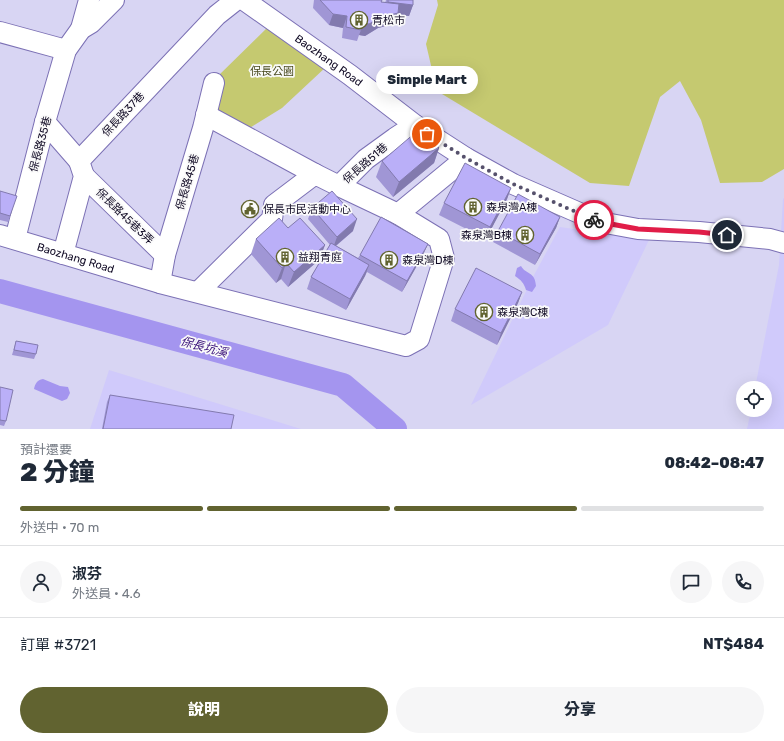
<!DOCTYPE html>
<html lang="zh-TW">
<meta charset="utf-8">
<style>
body{margin:0;font-family:Rubik,"Noto Sans TC",sans-serif;background:#f6f6f7;color:#1f2937;height:100vh;display:flex;flex-direction:column;font-size:15px;white-space:nowrap}
*{box-sizing:border-box;margin:0}
p{font-size:13px;color:#747a83}
.icon{flex:none;width:22px;height:22px;fill:none;stroke:currentColor;stroke-width:2;stroke-linecap:round;stroke-linejoin:round}
.map{position:relative;height:429px;overflow:hidden}
.panel{display:flex;flex-direction:column;background:#fff;flex:1}
.panel>*{flex:none}
.controls{position:absolute;left:736px;top:381px;display:grid;gap:8px}
.controls a{display:grid;place-items:center;width:36px;height:36px;border-radius:50%;background:#fff;box-shadow:0 4px 16px #0002;font-size:20px}
.pin{position:absolute;display:grid;place-items:center;width:34px;height:34px;color:#fff;margin:-17px;border:2px solid #fff;border-radius:50%;box-shadow:0 1px 4px #0007}
.courier{position:absolute;display:grid;place-items:center;width:40px;height:40px;margin:-20px;border:3px solid #e11d48;border-radius:50%;background:#fff;color:#222;box-shadow:0 1px 5px #0007}
.bubble{position:absolute;height:28px;border-radius:14px;background:#fff;box-shadow:0 4px 16px #0002;font-size:13px;font-weight:800;line-height:28px;text-align:center}
.head em{font-style:normal;font-weight:800}
.head div{display:flex;flex-direction:column-reverse}
.head{display:flex;align-items:center;justify-content:space-between;height:68px;padding:0 20px}
h1{font-size:26px;font-weight:800;line-height:30px}
.bar{display:grid;grid-template-columns:repeat(4,1fr);gap:6px 4px;align-content:center;height:48px;padding:0 20px}
.bar i{height:5px;border-radius:3px;background:#e0e1e3}
.bar .on{background:#616330}
.bar p{grid-column:span 4}
.line{display:flex;align-items:center;gap:10px;padding:0 20px;border-top:1px solid #e0e1e3}
.line div{flex:1}
.round{display:grid;place-items:center;flex:none;width:42px;height:42px;border-radius:21px;background:#f6f6f7}
.primary-button{display:flex;gap:8px;margin-top:auto;padding:8px 20px}
.primary-button a{flex:1;height:46px;border-radius:24px;background:#616330;color:#fff;font-size:16px;font-weight:800;line-height:46px;text-align:center}
.primary-button a+a{background:#f6f6f7;color:#1f2937}
.map>svg:first-child{display:block}
.built{fill:#d0cafb}
.green{fill:#c5c970}
.water{fill:#a495ef}
.lines{fill:none;stroke-linecap:round;stroke-linejoin:round}
.river{stroke:#a495ef;stroke-width:24}
.minor-casing{stroke:#7c71b5;stroke-width:22}
.minor{stroke:#fff;stroke-width:20}
.wall{fill:#a096d5}
.shaded-wall{fill:#827aae}
.building{fill:#baaff8;stroke:#827aae}
.done{stroke:#56516c;stroke-width:4;stroke-dasharray:0 7.2}
.route{stroke:#e11d48;stroke-width:5}
.labels{text-anchor:middle;stroke-width:3.5;stroke-linejoin:round;paint-order:stroke}
.poi-label{font-size:11px;fill:#100a24;stroke:#fafafa;text-anchor:start}
.street-label{font-size:11px;fill:#100a24;stroke:#fafafa}
.park-label{font-size:11px;fill:#494a1f;stroke:#fafafa}
.water-label{font-size:12px;font-style:italic;fill:#350c77;stroke:#fafafa}
</style>
<div class="map">
<svg width="784" height="429" viewBox="0 0 784 429">
<rect width="100%" height="100%" fill="#d8d5f3"/>
<path class="built" d="M784 198V429H747L751 410H765V388H755L779 265 783 199Z
M560 227 649 240 608 325 471 405 533 277Z
M109 370 301 429H90Z"/>
<path class="green" d="M437 0H784V169L762 182 720 183 701 120 680 81 660 97 629 186 590 183 437 91 426 44 438 5Z
M269 26 326 67 282 108 248 129 214 109 217 77Z"/>
<path class="water" d="M521 266C526 275 535 271 536 286L532 292 526 290C524 283 521 280 515 276L517 268Z
M43 379 60 386 68 387 70 393 67 399 62 401 34 389C35 384 37 380 43 379Z"/>
<g class="lines">
<path class="river" d="M0 291 343 385 395 429"/>
<defs>
<g id="minor">
<path id="s1" d="M244 0 350 75 415 125 466 158 513 184 600 222 638 229 699 232 770 239 784 243"/>
<path d="M81 29 89 0"/>
<path d="M0 32 66 50"/>
<path d="M206 115 315 174"/>
<path d="M45 122 79 161"/>
<path d="M84 176 165 255"/>
<path d="M339 186 398 214"/>
<path id="s2" d="M0 235 160 283 406 346 419 339 444 258 439 239 398 214 466 158"/>
<path d="M15 239 45 122 66 50 81 29 91 23 114 0"/>
<path d="M63 254 84 176 79 161 217 15 236 0"/>
<path d="M160 283 165 255 203 128 214 83"/>
<path d="M198 292 272 219 274 205 315 174 339 186 366 159 395 138 415 125"/>
</g>
</defs>
<use href="#minor" class="minor-casing"/>
<use href="#minor" class="minor"/>
</g>
<path class="wall" d="M314 0H382L381 2 385 3 386 0H413V5L409 16 397 15 394 24 378 28 365 36 359 35 357 41 342 38 343 28 329 25 313 8Z
M439 148 434 163 393 197 376 177 382 161Z
M511 188 507 199 486 239 439 215 444 203Z
M0 191 10 216 8 222 0 220Z
M312 208 353 231 336 246 358 258 360 255H423L402 292 367 272 365 276 346 310 307 289 311 277 330 245 308 219Z
M560 217 556 228 535 265 493 242 498 231Z
M288 228 325 245 319 260 288 287 281 279 276 283 251 254 256 239Z
M522 292 518 303 497 345 451 321 455 309Z
M16 341 36 354 34 359 12 355Z
M0 387 6 421 4 426 0 425Z
M110 395 231 429H102L107 402Z"/>
<path class="shaded-wall" d="M388 2 413 5 409 16 397 15 394 24 378 28 365 36 359 35 361 30 362 23 384 13Z
M333 14 347 16 343 28 329 25Z
M439 148 434 163 393 197 399 182Z
M511 188 507 199 486 239 490 227Z
M560 217 556 228 535 265 540 254Z
M357 219 353 231 333 248 337 237Z
M428 244 423 255 402 292 407 281Z
M325 245 319 260 288 287 294 272Z
M286 263 281 279 276 283 282 268Z
M369 265 365 276 346 310 350 299Z
M522 292 518 303 497 345 501 333Z"/>
<path class="building" d="M320 0H382L381 2 399 4 398 13 382 17 369 24 362 23 361 30 346 27 347 16 333 14Z
M388 0H413V5L388 2Z
M422 127 439 148 399 182 382 161Z
M465 163 511 188 490 227 444 203Z
M0 191 17 196 10 216 0 213Z
M332 191 357 219 337 237 312 208Z
M518 194 560 217 540 254 498 231Z
M381 217 428 244 407 281 360 255Z
M279 218 288 228 300 218 325 245 294 272 286 263 282 268 256 239Z
M331 243 369 265 350 299 311 277Z
M476 268 522 292 501 333 455 309Z
M16 341 38 345 36 354 14 350Z
M0 387 13 390 6 421 0 420Z
M110 395 234 415 231 429H103Z"/>
<g class="lines">
<path class="done" d="M427 134 466 158 513 184 594 220"/>
<path class="route" d="M594 220 600 222 638 229 699 232 727 235"/>
</g>
<defs>
<symbol id="building-ring" viewBox="-11 -11 22 22"><circle r="9.5" fill="#fafafa" stroke="#616330" stroke-width="1.5"/><path d="M-4-6H4V6H1V3H-1V6H-4ZM-2.5-4.3h1.7v1.8h-1.7ZM.8-4.3h1.7v1.8H.8ZM-2.5-1h1.7V.8h-1.7ZM.8-1h1.7V.8H.8Z" fill="#616330"/></symbol>
<symbol id="civic-ring" viewBox="-11 -11 22 22"><circle r="9.5" fill="#fafafa" stroke="#616330" stroke-width="1.5"/><path d="M-.6-6.5H3V-4.5H.6V-3L4-1V1h2V6H-6V1h2V-1L-.6-3ZM-1.2 2.5V6h2.4V2.5Z" fill="#616330"/></symbol>
</defs>
<g fill-rule="evenodd">
<use href="#building-ring" x="349" y="10" width="20" height="20"/>
<use href="#building-ring" x="463" y="197" width="20" height="20"/>
<use href="#civic-ring" x="240" y="199" width="20" height="20"/>
<use href="#building-ring" x="515" y="225" width="20" height="20"/>
<use href="#building-ring" x="275" y="247" width="20" height="20"/>
<use href="#building-ring" x="379" y="250" width="20" height="20"/>
<use href="#building-ring" x="474" y="302" width="20" height="20"/>
</g>
<g class="labels">
<g class="poi-label">
<text x="372" y="24">青松市</text>
<text x="486" y="211">森泉灣A棟</text>
<text x="263" y="213">保長市民活動中心</text>
<text x="512" y="239" text-anchor="end">森泉灣B棟</text>
<text x="298" y="261">益翔青庭</text>
<text x="402" y="264">森泉灣D棟</text>
<text x="497" y="316">森泉灣C棟</text>
</g>
<g class="street-label">
<text dy="4" stroke="none"><textPath href="#s1" startOffset="104">Baozhang Road</textPath></text>
<text transform="translate(123 114) rotate(-47)" y="4">保長路37巷</text>
<text transform="translate(40 144) rotate(-75)" y="4">保長路35巷</text>
<text transform="translate(365 163) rotate(-41)" y="4">保長路51巷</text>
<text transform="translate(187 182) rotate(-74)" y="4">保長路45巷</text>
<text transform="translate(125 216) rotate(44)" y="4">保長路45巷3弄</text>
<text dy="4" stroke="none"><textPath href="#s2" startOffset="79">Baozhang Road</textPath></text>
</g>
<g class="park-label">
<text x="272" y="75">保長公園</text>
</g>
<g class="water-label">
<text transform="translate(204 347) rotate(15)" y="4">保長坑溪</text>
</g>
</g>
</svg>
<div class="controls">
<a><svg class="icon" aria-label="locate" viewBox="0 0 24 24"><circle cx="12" cy="12" r="6"/><path d="M12 2v4M12 18v4M2 12h4M18 12h4"/></svg></a>
</div>
<div class="pin" style="left:427px;top:134px;background:#ea580c"><svg class="icon" aria-label="bag" viewBox="0 0 24 24"><path d="M5 8h14l-1 12H6zM9 8a3 3 0 0 1 6 0"/></svg></div>
<div class="pin" style="left:727px;top:235px;background:#1f2937"><svg class="icon" aria-label="home" viewBox="0 0 24 24"><path d="M3 11l9-7 9 7M6 9v11h12V9"/></svg></div>
<div class="courier" style="left:594px;top:220px"><svg class="icon" aria-label="bike" viewBox="0 0 24 24"><circle cx="6" cy="16" r="4"/><circle cx="18" cy="16" r="4"/><path d="M6 16l4-8h5l3 8M10 8l3 8H6M13 5h3"/></svg></div>
<div class="bubble" style="left:376px;top:66px;width:102px">Simple Mart</div>
</div>
<section class="panel">
<div class="head"><div><h1>2 分鐘</h1><p>預計還要</p></div><em>08:42–08:47</em></div>
<div class="bar"><i class="on"></i><i class="on"></i><i class="on"></i><i></i><p>外送中 · 70 m</p></div>
<div class="line" style="height:72px"><a class="round"><svg class="icon" aria-label="person" viewBox="0 0 24 24"><circle cx="12" cy="8" r="4"/><path d="M4 21q1-7 8-7t8 7"/></svg></a><div><b>淑芬</b><p>外送員 · 4.6</p></div><a class="round"><svg class="icon" aria-label="chat" viewBox="0 0 24 24"><path d="M4 5h16v11H9l-5 4z"/></svg></a><a class="round"><svg class="icon" aria-label="phone" viewBox="0 0 24 24"><path d="M5 4h4l2 5-3 2q2 4 5 5l2-3 5 2v4C11 20 4 13 5 4z"/></svg></a></div>
<div class="line" style="height:52px"><div>訂單 #3721</div><b>NT$484</b></div>
<div class="primary-button"><a>說明</a><a>分享</a></div>
</section>
